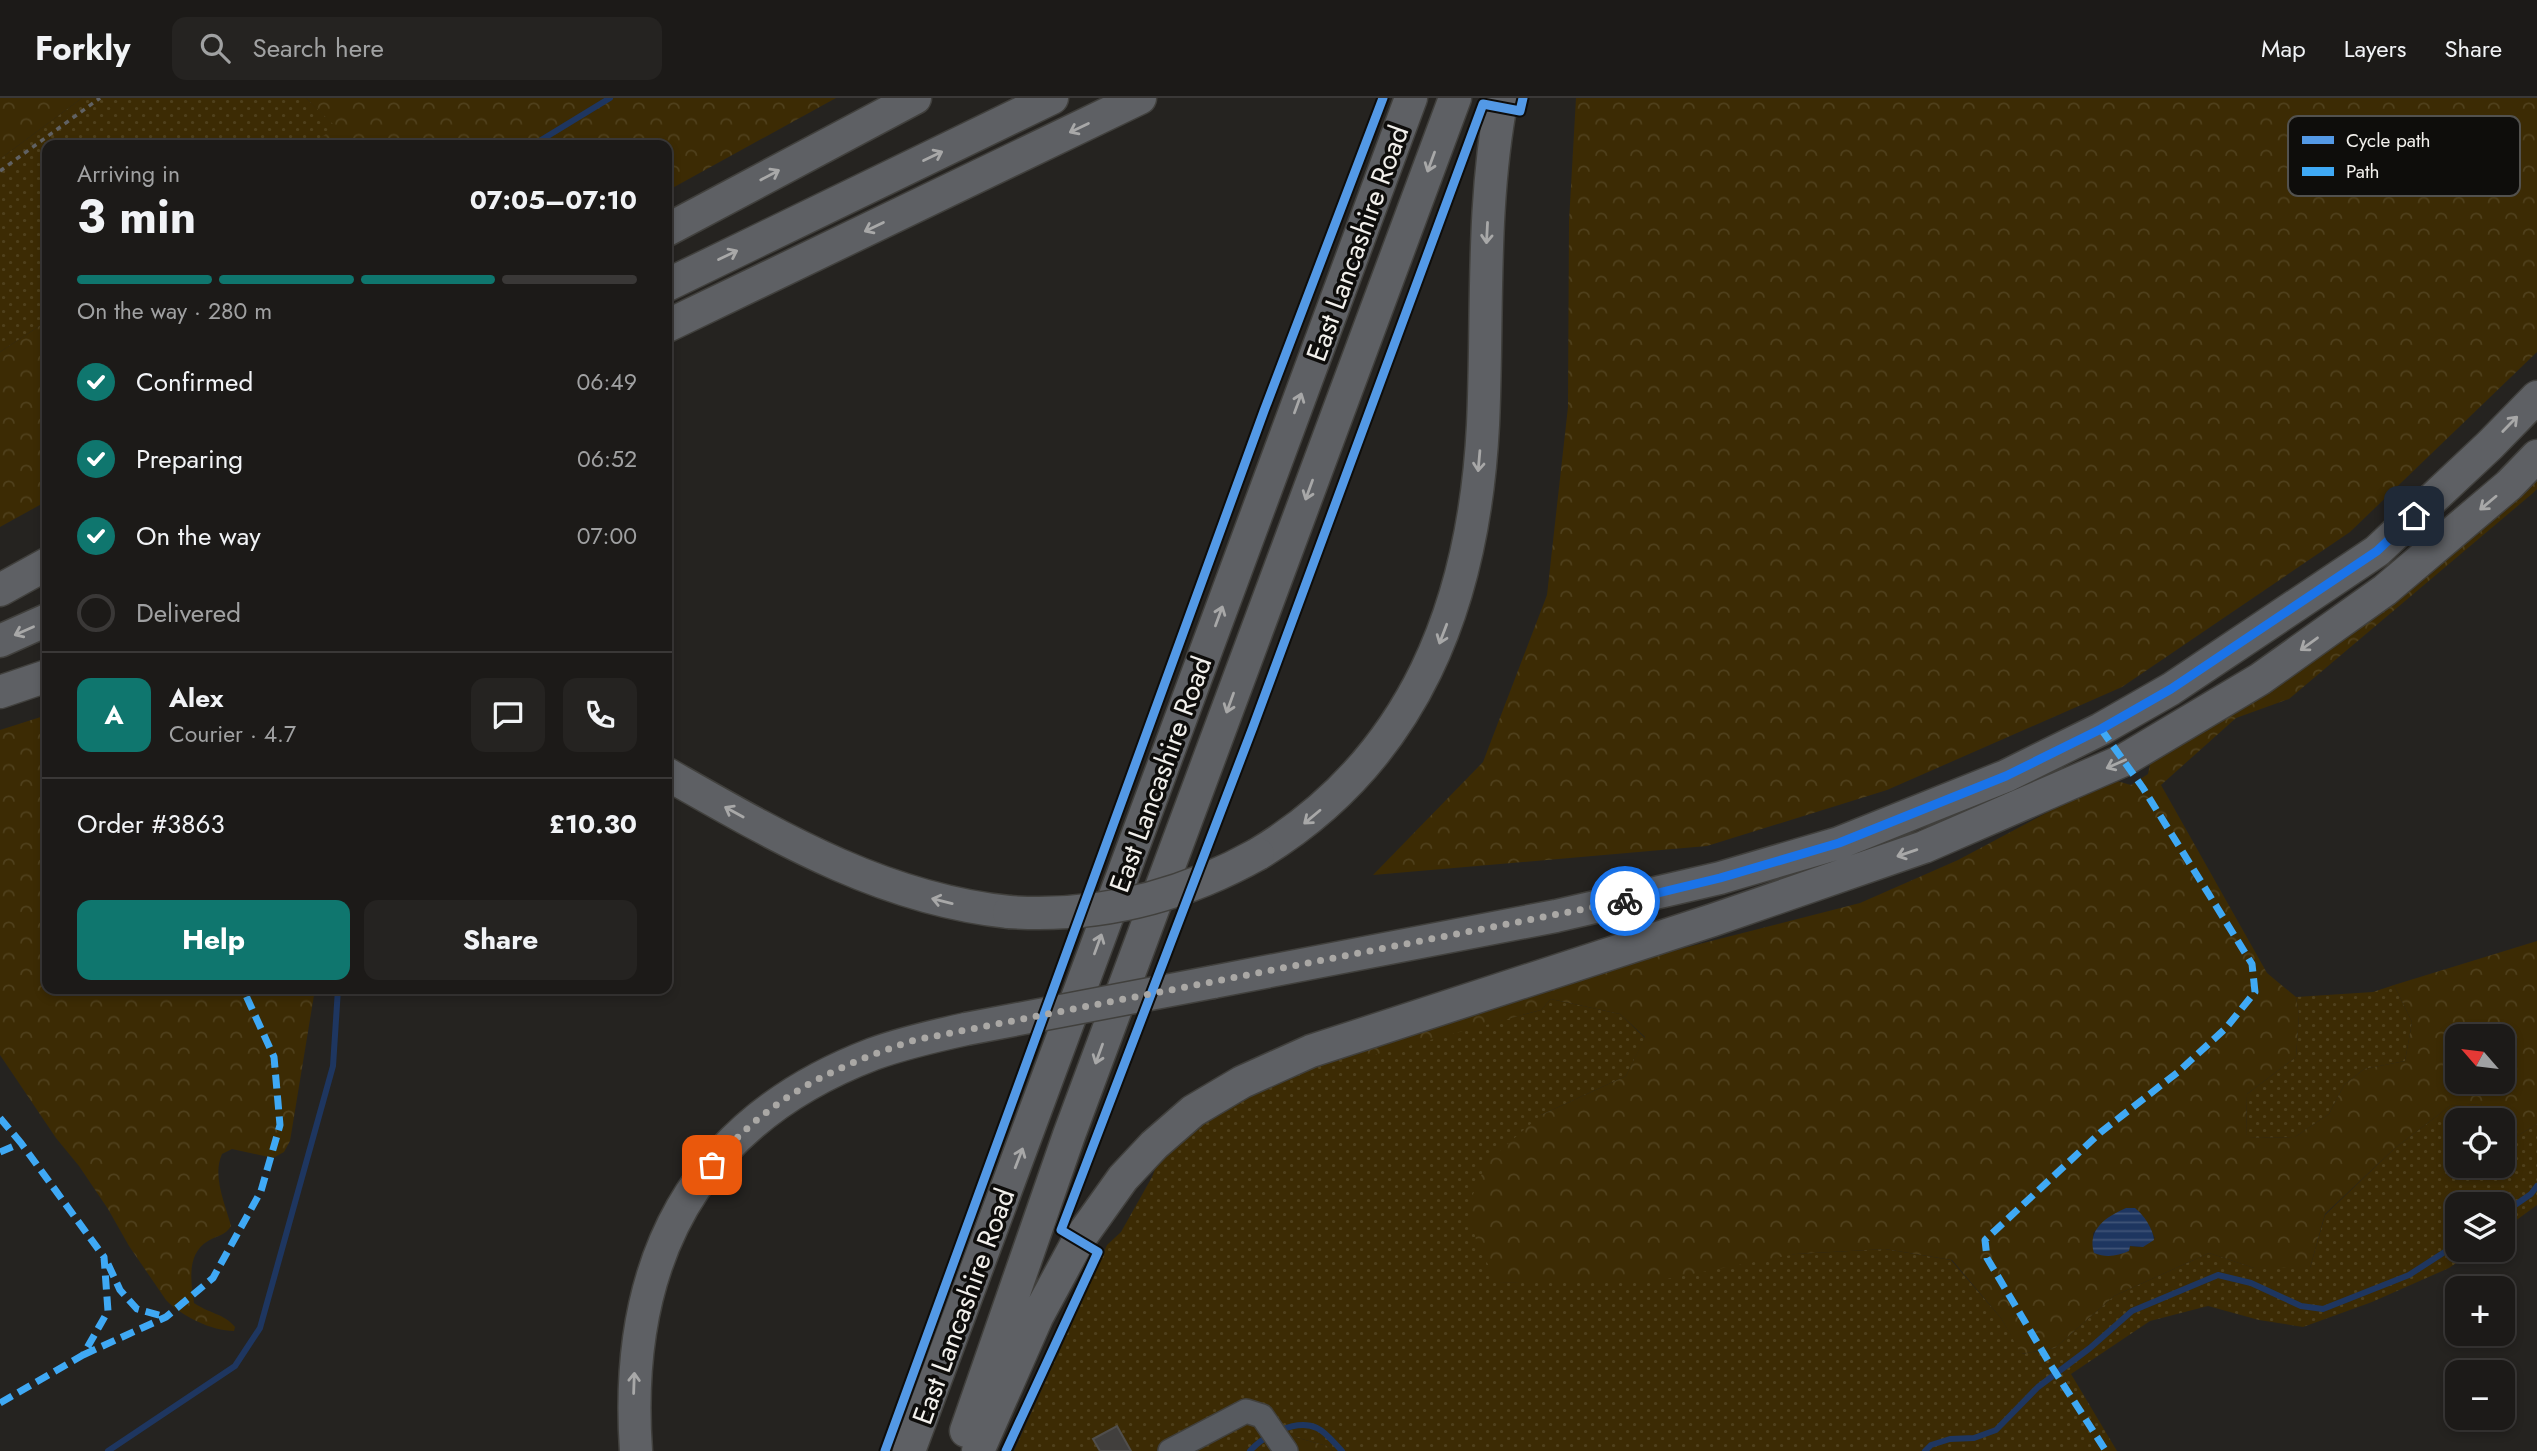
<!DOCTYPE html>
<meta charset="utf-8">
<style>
body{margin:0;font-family:Jost,sans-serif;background:#252321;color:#f1f3f6;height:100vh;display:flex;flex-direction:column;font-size:26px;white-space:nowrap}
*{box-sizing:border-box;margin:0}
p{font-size:23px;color:#a0a1a2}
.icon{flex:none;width:38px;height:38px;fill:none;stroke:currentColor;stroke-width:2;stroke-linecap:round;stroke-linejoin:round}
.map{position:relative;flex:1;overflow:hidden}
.panel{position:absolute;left:42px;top:42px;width:630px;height:854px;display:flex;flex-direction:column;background:#1c1a18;border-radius:14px;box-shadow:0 4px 10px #0003,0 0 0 2px #3a3837}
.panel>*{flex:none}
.needle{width:46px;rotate:298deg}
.fabs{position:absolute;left:2445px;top:926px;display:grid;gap:14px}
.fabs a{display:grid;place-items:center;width:70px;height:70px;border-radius:14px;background:#1c1a18;box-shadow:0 4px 10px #0003,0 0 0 2px #3a3837;font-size:35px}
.pin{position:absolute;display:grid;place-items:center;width:60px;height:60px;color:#fff;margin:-30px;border-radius:14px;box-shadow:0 4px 10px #0006}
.courier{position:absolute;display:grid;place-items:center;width:70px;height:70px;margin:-35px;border:5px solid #1a73e8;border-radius:50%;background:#fff;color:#222;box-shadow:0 2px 9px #0007}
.headline em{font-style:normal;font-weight:700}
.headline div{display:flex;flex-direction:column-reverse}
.headline{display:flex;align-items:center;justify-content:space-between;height:119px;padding:0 35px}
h1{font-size:46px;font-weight:700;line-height:52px}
.bar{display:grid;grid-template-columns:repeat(4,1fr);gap:10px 7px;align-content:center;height:84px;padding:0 35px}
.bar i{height:9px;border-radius:5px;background:#3a3837}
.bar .selected{background:#0f766e}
.bar p{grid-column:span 4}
.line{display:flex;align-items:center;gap:18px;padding:0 35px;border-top:2px solid #3a3837}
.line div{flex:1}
.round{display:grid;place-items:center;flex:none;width:74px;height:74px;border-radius:14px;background:#252321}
ol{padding:0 35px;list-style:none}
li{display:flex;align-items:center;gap:21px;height:77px}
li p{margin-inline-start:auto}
li .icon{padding:7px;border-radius:50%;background:#0f766e;color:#fff;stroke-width:4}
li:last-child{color:#a0a1a2}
li i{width:38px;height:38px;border:4px solid #3a3837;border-radius:50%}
.primary-button{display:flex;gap:14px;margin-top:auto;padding:14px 35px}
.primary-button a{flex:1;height:80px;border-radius:14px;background:#0f766e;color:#fff;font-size:28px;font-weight:700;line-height:80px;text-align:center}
.primary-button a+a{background:#252321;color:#f1f3f6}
header{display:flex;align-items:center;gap:42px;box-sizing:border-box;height:98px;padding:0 35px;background:#1c1a18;border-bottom:2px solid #3a3837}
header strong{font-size:33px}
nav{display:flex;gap:38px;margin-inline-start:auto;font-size:24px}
.search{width:490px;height:63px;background:#252321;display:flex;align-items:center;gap:18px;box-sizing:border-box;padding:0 24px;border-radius:14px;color:#a0a1a2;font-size:26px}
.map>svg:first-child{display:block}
.green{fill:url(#green-dots)}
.forest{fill:url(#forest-crowns);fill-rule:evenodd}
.water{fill:url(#water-rules)}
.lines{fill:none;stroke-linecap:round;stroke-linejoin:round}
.stream{stroke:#1e3660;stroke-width:6}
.building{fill:#413f3d;stroke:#504e4c;stroke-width:2}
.minor-casing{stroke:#41403d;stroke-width:26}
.highway-casing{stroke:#41403d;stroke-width:35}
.path{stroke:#606163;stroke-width:3.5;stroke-dasharray:5 5;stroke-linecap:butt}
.minor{stroke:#575a5f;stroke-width:23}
.highway{stroke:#5e6064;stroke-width:32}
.highway-bridge-casing{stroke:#41403d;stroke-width:35;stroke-linecap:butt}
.highway-bridge{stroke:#5e6064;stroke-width:32}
.quiet{stroke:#3fa9f5;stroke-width:7;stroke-dasharray:14 7;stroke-linecap:butt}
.cycleway-casing{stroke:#0e0d0b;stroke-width:13}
.cycleway{stroke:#5399e6;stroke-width:9}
.oneway{stroke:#a8a8a8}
.done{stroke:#aaa8a5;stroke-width:7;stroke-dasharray:0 12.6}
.route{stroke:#1a73e8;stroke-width:9}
.labels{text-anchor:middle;stroke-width:7;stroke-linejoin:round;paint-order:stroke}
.street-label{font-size:28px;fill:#f2f0ec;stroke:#0e0d0b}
.key{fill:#0e0d0b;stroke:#52514e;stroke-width:2}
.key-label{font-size:19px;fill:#f2f0ec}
</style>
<header>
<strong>Forkly</strong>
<div class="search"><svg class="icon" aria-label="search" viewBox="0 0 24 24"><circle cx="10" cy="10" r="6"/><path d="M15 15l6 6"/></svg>Search here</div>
<nav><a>Map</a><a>Layers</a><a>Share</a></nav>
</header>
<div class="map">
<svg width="2537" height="1353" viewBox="0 0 2537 1353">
<defs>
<pattern id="green-dots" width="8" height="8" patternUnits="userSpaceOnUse" patternTransform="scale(1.75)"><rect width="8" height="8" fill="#3c2b04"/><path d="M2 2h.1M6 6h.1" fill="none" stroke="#4f401c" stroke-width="1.8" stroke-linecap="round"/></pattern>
<pattern id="forest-crowns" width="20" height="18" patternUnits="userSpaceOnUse" patternTransform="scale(1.75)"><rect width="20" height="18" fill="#3c2b04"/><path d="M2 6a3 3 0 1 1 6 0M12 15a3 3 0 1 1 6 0" fill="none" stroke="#4f401c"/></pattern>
<pattern id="water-rules" width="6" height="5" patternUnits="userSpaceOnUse" patternTransform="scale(1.75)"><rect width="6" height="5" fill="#1e3660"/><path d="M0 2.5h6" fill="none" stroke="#3f5377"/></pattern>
</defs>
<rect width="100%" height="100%" fill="#252320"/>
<path class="green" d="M82 0H306L337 29 310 47H47V223L0 254V61Z
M2394 887 2412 924 2405 963 2364 971 2344 987 2329 1016 2295 1039 2246 1040 2247 996 2296 959 2299 917 2296 899 2373 894Z
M1551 901 1620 916 1645 940 1626 978 1541 1017 1498 1185 1543 1183 1796 1156 1885 1151 1951 1162 2001 1220 2022 1256 2055 1250 2114 1198 2209 1155 2254 1170H2310L2325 1117 2395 1050 2450 1008 2481 1006 2490 1022H2457V1068H2502L2503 1044 2504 1046 2537 1026V1107L2503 1132 2502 1106H2457V1152H2475L2449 1170 2372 1204 2303 1229 2259 1222 2208 1208 2150 1223 2071 1276 2117 1353H1333L1327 1348 1291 1338 1261 1353H1014L1107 1147 1121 1134 1152 1079 1163 1051 1221 1010 1332 960 1460 933 1541 912Z"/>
<path class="forest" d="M0 0H82L0 61Z
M306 0H836L667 93V47H310L336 29Z
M1576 0H2537V254L2350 434 2122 589 1887 692 1707 748 1373 777 1483 664 1547 497 1568 309 1569 123Z
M47 223V403L0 429V254Z
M2537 368V391L2533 395 2289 601 2236 620 2161 687 2267 875 2296 899 2299 917 2296 959 2247 996 2246 1040 2295 1039 2329 1016 2344 987 2364 971 2405 963 2412 924 2394 887 2537 843V1026L2504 1046 2502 1022H2490L2481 1006 2450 1008 2395 1050 2325 1116 2310 1170H2254L2209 1155 2114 1198 2055 1250 2021 1256 2001 1220 1952 1162 1885 1151 1796 1156 1661 1182 1498 1185 1477 1146 1468 1108 1487 1064 1541 1017 1626 978 1645 939 1620 916 1551 901 1541 912 1364 960H1332L1625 865 1860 805 1958 762 2110 681 2131 687 2148 676 2152 656ZM2457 938H2502V984H2457ZM2126 1110 2140 1114 2155 1140 2139 1149 2130 1148 2128 1151 2093 1149V1135L2106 1122Z
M47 617V891H315L290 1043 284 1054 273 1060 232 1051 222 1056C212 1078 225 1105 231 1128 225 1138 218 1137 208 1143 186 1156 191 1184 194 1205 208 1215 225 1216 235 1229L234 1233C212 1233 181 1218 166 1202L129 1148 108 1111 79 1068 56 1040 0 957V632Z
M1291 1338 1327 1348 1333 1353H1261Z"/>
<path class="water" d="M2126 1110H2135C2144 1117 2153 1131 2154 1142L2143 1149 2130 1148 2129 1153C2118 1158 2106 1160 2094 1155 2087 1131 2106 1119 2126 1110Z"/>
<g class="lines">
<path class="stream" d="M533 47 610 0
M2502 1116 2531 1096 2537 1088
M108 1353 235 1268 260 1230 333 968 338 891
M1250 1353C1263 1338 1296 1320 1317 1330 1326 1334 1335 1346 1342 1353
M1925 1353 1931 1347 1950 1341 1974 1340 1996 1332 2038 1289 2090 1250 2132 1213 2218 1177 2251 1185 2301 1208 2323 1211 2409 1177 2457 1146"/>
</g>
<path class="building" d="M1117 1328 1131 1353H1100L1093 1341Z"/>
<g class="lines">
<defs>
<path id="minor" d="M1170 1353 1246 1313 1262 1318 1286 1353"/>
<path id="highway" d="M667 132 915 0
M667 187 1052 0
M667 228 1140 0
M0 492 47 466
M0 543 47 522
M0 594 47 578
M667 676C776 738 882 801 1009 814
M1258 756C1415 661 1474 505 1483 327 1488 218 1481 108 1502 0
M1213 884 1556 818 1720 780 1839 745 2006 678 2101 631 2171 591 2377 453 2490 347 2537 299
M966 1333 1069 1037 1455 0
M636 1353C623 1166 692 1025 873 956 903 945 934 938 966 931
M909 1353 1411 0
M978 1353 1037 1219 1078 1143 1123 1080 1154 1047 1193 1013 1242 984 1311 953 1713 822 1924 749 2124 662 2260 581 2385 492 2509 387 2537 358"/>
</defs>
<use href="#minor" class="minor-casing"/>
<use href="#highway" class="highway-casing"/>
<path class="path" d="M0 73 100 0"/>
<use href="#minor" class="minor"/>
<use href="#highway" class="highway"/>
<defs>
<path id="highway-bridge" d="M1009 814C1097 820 1181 799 1258 756
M966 931 1213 884"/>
</defs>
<use href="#highway-bridge" class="highway-bridge-casing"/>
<use href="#highway-bridge" class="highway-bridge"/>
<path class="quiet" d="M2101 631 2143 690 2252 866 2255 894 2226 930 2178 974 2101 1034 1985 1142 1987 1160 2050 1266 2106 1353
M0 1020 21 1045 0 1054
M108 1166 120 1192 137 1211 166 1219
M83 1257 166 1219 213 1180 261 1093 280 1027 274 959 243 891
M0 1305 83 1257 108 1213 104 1159 21 1045"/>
<defs>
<path id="cycleway" d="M885 1353 1264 313 1383 0
M1006 1353 1098 1154 1061 1132 1253 629 1483 6 1520 13 1523 0"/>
</defs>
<use href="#cycleway" class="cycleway-casing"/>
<use href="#cycleway" class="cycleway"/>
</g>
<defs><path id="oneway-shaft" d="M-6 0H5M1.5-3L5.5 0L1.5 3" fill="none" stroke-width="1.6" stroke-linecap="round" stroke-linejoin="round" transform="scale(1.75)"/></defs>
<g class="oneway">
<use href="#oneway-shaft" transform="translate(1079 30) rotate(154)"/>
<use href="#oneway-shaft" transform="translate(933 58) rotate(-26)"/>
<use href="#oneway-shaft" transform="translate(1431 64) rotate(110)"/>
<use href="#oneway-shaft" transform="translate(770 77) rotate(-28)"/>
<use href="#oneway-shaft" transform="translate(874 129) rotate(154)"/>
<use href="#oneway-shaft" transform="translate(1487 135) rotate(93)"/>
<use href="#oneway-shaft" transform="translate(728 157) rotate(-26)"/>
<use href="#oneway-shaft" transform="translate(1298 305) rotate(-70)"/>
<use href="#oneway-shaft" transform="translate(2510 326) rotate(-46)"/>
<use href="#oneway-shaft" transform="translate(1479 363) rotate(95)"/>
<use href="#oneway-shaft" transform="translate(1309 392) rotate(110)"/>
<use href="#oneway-shaft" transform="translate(2488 405) rotate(140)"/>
<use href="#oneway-shaft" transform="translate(1219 518) rotate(-70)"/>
<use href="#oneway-shaft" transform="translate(24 533) rotate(156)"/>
<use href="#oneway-shaft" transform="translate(1443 536) rotate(111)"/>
<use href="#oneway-shaft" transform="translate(2309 546) rotate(144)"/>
<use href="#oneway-shaft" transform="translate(1230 605) rotate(110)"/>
<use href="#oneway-shaft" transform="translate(2116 666) rotate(156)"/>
<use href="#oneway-shaft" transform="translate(734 714) rotate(-151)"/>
<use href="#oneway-shaft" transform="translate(1312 719) rotate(140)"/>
<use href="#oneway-shaft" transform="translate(1907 755) rotate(161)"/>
<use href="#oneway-shaft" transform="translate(942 803) rotate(-166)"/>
<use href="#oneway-shaft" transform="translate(1098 846) rotate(-70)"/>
<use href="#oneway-shaft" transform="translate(1099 956) rotate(110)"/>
<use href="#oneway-shaft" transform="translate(1019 1060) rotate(-69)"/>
<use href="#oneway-shaft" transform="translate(634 1285) rotate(-88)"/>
</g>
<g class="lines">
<path class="done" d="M712 1067C769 999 832 969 915 942L1625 803"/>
<path class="route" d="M1625 803 1720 780 1839 745 2006 678 2101 631 2171 591 2377 453 2414 418"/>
</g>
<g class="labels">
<g class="street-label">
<text transform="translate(1357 145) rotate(-70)" y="10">East Lancashire Road</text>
<text transform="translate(1160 676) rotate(-70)" y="10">East Lancashire Road</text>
<text transform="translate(963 1208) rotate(-70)" y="10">East Lancashire Road</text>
</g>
</g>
<rect x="2288" y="18" width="232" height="80" rx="10" class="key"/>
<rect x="2302" y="38" width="32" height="8" fill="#5399e6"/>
<rect x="2302" y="69" width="32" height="9" fill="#3fa9f5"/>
<g class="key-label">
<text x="2346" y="49">Cycle path</text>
<text x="2346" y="80">Path</text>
</g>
</svg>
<div class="fabs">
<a><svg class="needle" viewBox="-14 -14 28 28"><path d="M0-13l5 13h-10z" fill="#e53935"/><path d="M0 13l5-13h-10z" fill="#a0a1a2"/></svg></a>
<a><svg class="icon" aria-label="locate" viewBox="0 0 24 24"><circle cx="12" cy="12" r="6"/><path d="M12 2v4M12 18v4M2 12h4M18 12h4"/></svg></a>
<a><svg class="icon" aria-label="layers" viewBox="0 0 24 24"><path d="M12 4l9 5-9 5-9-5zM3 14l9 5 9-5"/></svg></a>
<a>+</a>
<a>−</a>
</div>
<div class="pin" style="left:712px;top:1067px;background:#ea580c"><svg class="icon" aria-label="bag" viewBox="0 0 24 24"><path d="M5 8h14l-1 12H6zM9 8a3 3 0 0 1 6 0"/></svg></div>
<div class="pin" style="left:2414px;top:418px;background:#1f2937"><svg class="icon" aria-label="home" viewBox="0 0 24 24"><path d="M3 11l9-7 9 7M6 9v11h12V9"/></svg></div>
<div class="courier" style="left:1625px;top:803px"><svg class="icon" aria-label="bike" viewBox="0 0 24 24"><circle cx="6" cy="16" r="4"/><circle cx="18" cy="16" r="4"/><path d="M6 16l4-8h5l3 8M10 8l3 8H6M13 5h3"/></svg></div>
<section class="panel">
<div class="headline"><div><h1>3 min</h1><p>Arriving in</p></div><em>07:05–07:10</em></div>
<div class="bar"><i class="selected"></i><i class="selected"></i><i class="selected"></i><i></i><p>On the way · 280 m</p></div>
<ol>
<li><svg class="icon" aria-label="check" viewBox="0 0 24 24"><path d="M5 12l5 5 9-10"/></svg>Confirmed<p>06:49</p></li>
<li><svg class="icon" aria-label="check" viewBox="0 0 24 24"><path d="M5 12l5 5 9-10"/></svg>Preparing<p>06:52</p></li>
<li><svg class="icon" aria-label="check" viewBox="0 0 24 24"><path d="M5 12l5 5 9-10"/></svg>On the way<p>07:00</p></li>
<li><i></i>Delivered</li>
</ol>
<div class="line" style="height:126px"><b class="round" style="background:#0f766e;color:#fff">A</b><div><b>Alex</b><p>Courier · 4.7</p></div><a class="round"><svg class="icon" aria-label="chat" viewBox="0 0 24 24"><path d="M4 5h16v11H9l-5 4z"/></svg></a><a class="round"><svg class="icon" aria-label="phone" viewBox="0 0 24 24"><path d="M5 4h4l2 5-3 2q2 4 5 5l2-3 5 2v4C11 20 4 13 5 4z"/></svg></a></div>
<div class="line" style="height:91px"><div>Order #3863</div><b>£10.30</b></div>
<div class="primary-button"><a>Help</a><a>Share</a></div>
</section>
</div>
